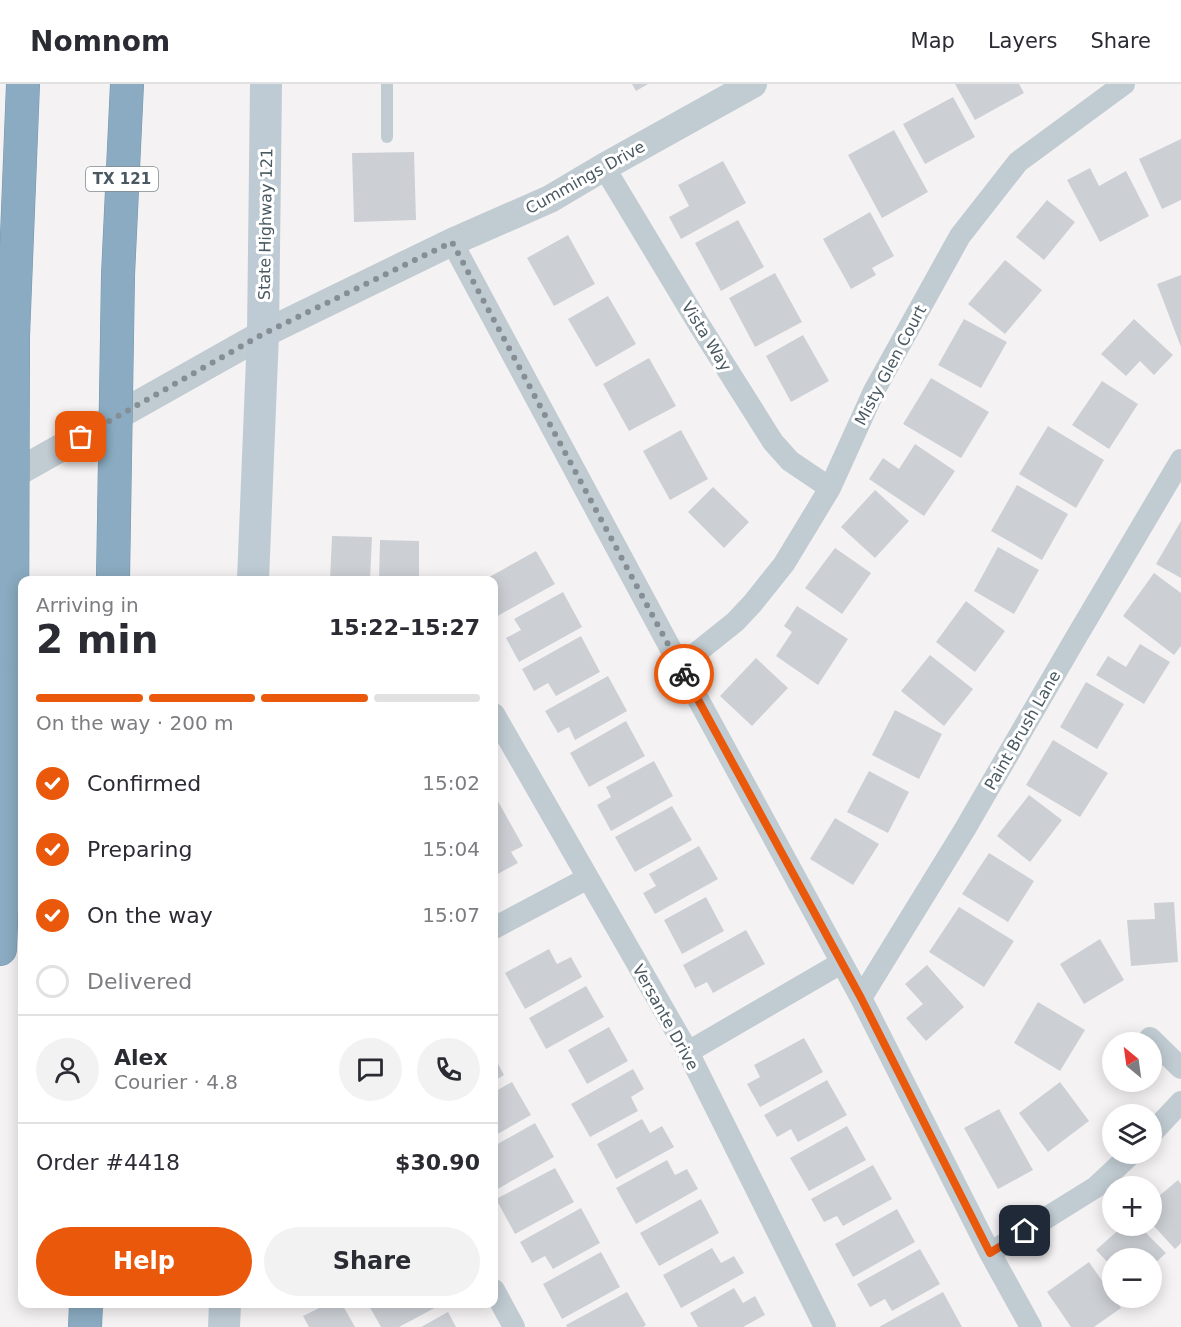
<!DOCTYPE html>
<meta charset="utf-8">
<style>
body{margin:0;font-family:"DejaVu Sans",sans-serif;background:#f2f2f3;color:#2b2b33;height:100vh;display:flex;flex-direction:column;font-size:22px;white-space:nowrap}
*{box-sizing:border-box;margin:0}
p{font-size:20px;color:#7c7c81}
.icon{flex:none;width:33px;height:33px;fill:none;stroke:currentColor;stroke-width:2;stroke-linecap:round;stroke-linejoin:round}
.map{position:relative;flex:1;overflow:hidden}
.details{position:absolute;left:18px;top:492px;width:480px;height:732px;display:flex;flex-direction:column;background:#fff;border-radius:12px;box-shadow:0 3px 15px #0003}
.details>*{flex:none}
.needle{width:39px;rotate:331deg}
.fabs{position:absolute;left:1102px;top:948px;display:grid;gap:12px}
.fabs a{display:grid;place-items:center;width:60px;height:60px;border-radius:50%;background:#fff;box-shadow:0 3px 15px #0003;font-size:30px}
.pin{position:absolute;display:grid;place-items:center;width:51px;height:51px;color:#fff;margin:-26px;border-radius:12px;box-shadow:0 3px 9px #0006}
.courier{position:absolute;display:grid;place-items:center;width:60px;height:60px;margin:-30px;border:4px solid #ea580c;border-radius:50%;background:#fff;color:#222;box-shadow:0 2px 8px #0007}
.headline em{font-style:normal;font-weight:700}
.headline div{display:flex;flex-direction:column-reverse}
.headline{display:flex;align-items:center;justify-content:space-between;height:102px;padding:0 18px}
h1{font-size:39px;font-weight:700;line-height:45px}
.bar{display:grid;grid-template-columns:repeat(4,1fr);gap:9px 6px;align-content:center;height:72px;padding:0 18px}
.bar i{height:8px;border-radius:4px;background:#e1e1e2}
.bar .selected{background:#ea580c}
.bar p{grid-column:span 4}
.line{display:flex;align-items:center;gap:15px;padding:0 18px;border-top:2px solid #e1e1e2}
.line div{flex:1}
.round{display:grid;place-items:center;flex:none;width:63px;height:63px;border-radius:32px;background:#f2f2f3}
ol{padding:0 18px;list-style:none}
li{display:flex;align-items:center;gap:18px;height:66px}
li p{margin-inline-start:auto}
li .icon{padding:6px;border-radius:50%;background:#ea580c;color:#fff;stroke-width:4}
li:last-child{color:#7c7c81}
li i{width:33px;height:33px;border:3px solid #e1e1e2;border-radius:50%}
.primary-button{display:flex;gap:12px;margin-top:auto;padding:12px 18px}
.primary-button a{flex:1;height:69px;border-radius:36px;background:#ea580c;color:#fff;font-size:24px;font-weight:700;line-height:69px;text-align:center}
.primary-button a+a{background:#f2f2f3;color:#2b2b33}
header{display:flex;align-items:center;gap:36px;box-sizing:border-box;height:84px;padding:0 30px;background:#fff;border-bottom:2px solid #e1e1e2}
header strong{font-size:28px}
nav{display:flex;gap:33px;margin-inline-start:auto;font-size:21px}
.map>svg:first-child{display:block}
.building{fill:#ccd0d5}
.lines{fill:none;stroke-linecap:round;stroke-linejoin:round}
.motorway-casing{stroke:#7596ad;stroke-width:34}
.service{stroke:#c0cbd2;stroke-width:12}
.minor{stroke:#c0cbd2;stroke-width:22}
.tertiary{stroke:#c0cbd2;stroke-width:28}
.secondary{stroke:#becbd4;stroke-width:32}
.motorway{stroke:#8aabc1;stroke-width:33}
.motorway-bridge-casing{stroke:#7596ad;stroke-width:34;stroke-linecap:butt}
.motorway-bridge{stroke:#8aabc1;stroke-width:33}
.done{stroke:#858e94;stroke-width:6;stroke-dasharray:0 10.8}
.route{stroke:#ea580c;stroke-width:8}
.labels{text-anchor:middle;stroke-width:6;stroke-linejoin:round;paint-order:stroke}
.shield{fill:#fff;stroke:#808a90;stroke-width:1.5}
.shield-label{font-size:15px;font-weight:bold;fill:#495861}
.street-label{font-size:16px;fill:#495861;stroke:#fff}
</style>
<header>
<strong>Nomnom</strong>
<nav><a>Map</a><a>Layers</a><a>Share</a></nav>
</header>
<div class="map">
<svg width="1181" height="1243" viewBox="0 0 1181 1243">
<rect width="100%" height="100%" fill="#f5f2f3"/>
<path class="building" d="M632 0H648L636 7Z
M955 0H1019L1024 9 975 36Z
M953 13 975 53 925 80 903 40Z
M894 46 928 108 882 134 848 71Z
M1181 55V116L1162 125 1139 75Z
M414 68 416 136 354 138 352 69Z
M723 77 746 119 681 155 669 133 689 122 678 101Z
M1090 84 1099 102 1126 87 1149 132 1100 158 1067 96Z
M1047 116 1075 138 1044 176 1016 153Z
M870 128 894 172 872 184 876 191 851 205 823 155Z
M738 136 764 183 721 207 695 159Z
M568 151 595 200 554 222 527 174Z
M1005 176 1042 206 1005 250 968 220Z
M775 189 802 238 755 263 729 214Z
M1181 191V263L1157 200Z
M608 212 636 260 596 283 568 235Z
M964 235 1007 258 981 304 938 281Z
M1134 235 1173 271 1154 291 1140 277 1126 292 1101 270Z
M803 251 829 297 791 318 766 272Z
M649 274 676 322 629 347 603 300Z
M931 294 989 328 961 374 903 340Z
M1102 297 1138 320 1109 365 1072 341Z
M1048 342 1104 376 1076 424 1019 390Z
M681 346 708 395 670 416 643 367Z
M915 360 955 387 924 432 869 395 883 374 899 385Z
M1017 401 1068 430 1042 476 991 447Z
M713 403 749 438 724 464 688 428Z
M875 406 909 437 875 474 841 443Z
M1181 437V494L1156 480Z
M332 452 372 453 370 496H330Z
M380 456 419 457V496H379Z
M998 463 1039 486 1014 530 974 507Z
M835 464 871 489 842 530 805 504Z
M536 467 555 500 494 534V496H484Z
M1154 489 1181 509V562L1174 571 1123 532Z
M563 508 582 543 519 578 506 554 521 546 514 535Z
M966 517 1005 547 975 588 936 558Z
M797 522 848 555 818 601 776 572 792 548 784 542Z
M581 552 600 588 556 612 548 599 534 607 522 585Z
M1140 560 1170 578 1144 620 1096 591 1108 572 1126 583Z
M930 571 973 605 944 642 901 607Z
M756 574 788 604 752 642 720 612Z
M608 592 627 627 575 656 569 643 558 649 545 627Z
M1086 598 1124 620 1097 665 1060 643Z
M895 626 942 650 919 695 872 671Z
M626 637 645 672 589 703 570 669Z
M1053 656 1108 689 1080 733 1026 701Z
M654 677 673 712 611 747 597 721 611 713 606 703Z
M869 687 909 708 888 749 847 728Z
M1029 711 1062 736 1030 778 997 752Z
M495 712 523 762 511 768 518 779 496 791 494 787V713Z
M672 722 692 756 635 788 615 753Z
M835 734 879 760 853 801 810 775Z
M699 762 718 795 655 830 643 809 656 802 649 790Z
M989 769 1034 797 1008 838 962 810Z
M706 813 724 847 682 870 664 836Z
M1174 818 1178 878 1131 882 1127 836 1155 835 1154 819Z
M959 823 1014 857 984 903 929 868Z
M746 846 765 880 713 909 707 898 695 904 683 881Z
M1100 855 1124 896 1084 920 1060 880Z
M549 865 557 880 571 873 582 893 525 925 505 889Z
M927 881 964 923 926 957 906 934 923 920 905 900Z
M586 902 604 933 546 965 529 934Z
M1038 918 1085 946 1060 987 1014 959Z
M609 943 628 977 587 1000 568 966Z
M804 954 823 988 760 1023 747 1000 760 993 754 981Z
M494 972 504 991 494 997Z
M633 985 644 1005 631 1013 638 1027 590 1053 571 1020Z
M827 996 847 1031 798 1058 791 1045 777 1053 764 1031Z
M512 998 531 1031 494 1052V1008Z
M1060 998 1089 1037 1048 1068 1019 1029Z
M999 1025 1033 1086 998 1105 964 1044Z
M642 1035 650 1049 662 1042 674 1063 616 1095 597 1060Z
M535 1039 554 1073 494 1107V1062Z
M847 1042 866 1076 809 1107 790 1074Z
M667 1076 675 1091 687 1085 698 1105 636 1140 616 1104Z
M873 1081 892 1115 843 1142 837 1132 824 1138 811 1115Z
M555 1084 574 1118 515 1150 496 1115Z
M1178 1096 1181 1100V1159L1175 1165 1152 1140V1118Z
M701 1115 719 1149 659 1182 640 1149Z
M581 1124 600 1159 553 1185 545 1172 532 1179 520 1158Z
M897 1125 915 1158 853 1193 835 1160Z
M1123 1142H1139L1166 1169 1152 1182V1174H1113V1184L1096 1166Z
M712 1164 721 1179 734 1172 744 1189 681 1224 663 1191Z
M920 1165 940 1200 892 1227 885 1215 870 1223 857 1200Z
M601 1168 620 1203 562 1235 543 1200Z
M1089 1178 1121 1224 1094 1243H1071L1047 1208Z
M734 1204 743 1219 755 1212 765 1231 743 1243H698L690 1229Z
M627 1208 646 1241 643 1243H567L566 1241Z
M943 1208 962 1243H879Z
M327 1220H342L355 1243H309L303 1232Z
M368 1220H442L399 1243H381Z
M448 1228 456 1243H421Z"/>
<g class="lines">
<defs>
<path id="motorway" d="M118 191 127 0
M13 252 23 0
M0 865 12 567
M85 1243 86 1220"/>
</defs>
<use href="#motorway" class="motorway-casing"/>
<path class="service" d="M387 53V0"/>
<path class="minor" d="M604 83 698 239 773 358 790 377 830 404
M452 158 680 582 861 914 990 1169 1031 1243
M680 582 735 538 752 520 784 480 830 404 874 307 960 152 1018 78 1124 0
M494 630 688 968 825 1243
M494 844 588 794
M861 914 965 745 1071 562 1181 376
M1150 954 1181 984
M688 968 841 879
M1152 1049 1181 1018
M990 1169 1096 1103 1131 1070
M494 1206 514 1243"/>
<path class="tertiary" d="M0 398 263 250 452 158 550 115 604 83 753 0"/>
<path class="secondary" d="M253 496 263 250 266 0
M224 1243 225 1220"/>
<use href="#motorway" class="motorway"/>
<defs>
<path id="motorway-bridge" d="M113 496 118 191
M12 567 13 252"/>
</defs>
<use href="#motorway-bridge" class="motorway-bridge-casing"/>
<use href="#motorway-bridge" class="motorway-bridge"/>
</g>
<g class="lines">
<path class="done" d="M81 353 263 250 452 158 684 590"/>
<path class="route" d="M684 590 861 914 990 1169 1025 1147"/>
</g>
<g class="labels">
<rect class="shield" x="86" y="83" width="72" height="24" rx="4.5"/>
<g class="shield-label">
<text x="122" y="100">TX 121</text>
</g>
<g class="street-label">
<text transform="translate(585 93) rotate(-29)" y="6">Cummings Drive</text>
<text transform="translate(265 140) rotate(-89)" y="6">State Highway 121</text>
<text transform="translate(707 252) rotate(58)" y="6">Vista Way</text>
<text transform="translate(890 281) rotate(-62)" y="6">Misty Glen Court</text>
<text transform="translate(1022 646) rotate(-60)" y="6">Paint Brush Lane</text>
<text transform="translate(666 933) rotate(61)" y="6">Versante Drive</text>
</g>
</g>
</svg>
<div class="fabs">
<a><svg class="needle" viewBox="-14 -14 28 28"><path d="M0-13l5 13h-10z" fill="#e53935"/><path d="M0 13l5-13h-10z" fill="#7c7c81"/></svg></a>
<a><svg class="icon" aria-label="layers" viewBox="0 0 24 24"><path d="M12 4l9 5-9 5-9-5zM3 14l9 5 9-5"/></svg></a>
<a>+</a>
<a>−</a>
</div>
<div class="pin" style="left:81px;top:353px;background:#ea580c"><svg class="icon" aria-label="bag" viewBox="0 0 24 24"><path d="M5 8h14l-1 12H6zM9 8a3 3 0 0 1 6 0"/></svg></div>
<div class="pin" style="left:1025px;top:1147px;background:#1f2937"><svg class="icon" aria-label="home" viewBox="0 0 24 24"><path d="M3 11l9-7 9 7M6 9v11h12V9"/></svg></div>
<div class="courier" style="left:684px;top:590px"><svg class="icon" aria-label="bike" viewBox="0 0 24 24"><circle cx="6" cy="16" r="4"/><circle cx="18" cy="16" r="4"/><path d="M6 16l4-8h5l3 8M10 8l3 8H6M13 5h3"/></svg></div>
<section class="details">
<div class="headline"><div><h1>2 min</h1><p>Arriving in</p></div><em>15:22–15:27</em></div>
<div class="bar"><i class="selected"></i><i class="selected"></i><i class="selected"></i><i></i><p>On the way · 200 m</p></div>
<ol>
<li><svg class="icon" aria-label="check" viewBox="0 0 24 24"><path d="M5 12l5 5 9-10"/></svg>Confirmed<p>15:02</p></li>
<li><svg class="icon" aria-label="check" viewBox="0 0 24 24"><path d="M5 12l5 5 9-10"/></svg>Preparing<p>15:04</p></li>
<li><svg class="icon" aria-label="check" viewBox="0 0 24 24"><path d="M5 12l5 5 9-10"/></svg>On the way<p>15:07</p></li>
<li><i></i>Delivered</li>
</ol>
<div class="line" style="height:108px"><a class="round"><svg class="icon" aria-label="person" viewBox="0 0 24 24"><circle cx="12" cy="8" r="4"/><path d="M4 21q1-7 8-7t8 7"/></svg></a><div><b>Alex</b><p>Courier · 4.8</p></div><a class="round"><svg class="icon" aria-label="chat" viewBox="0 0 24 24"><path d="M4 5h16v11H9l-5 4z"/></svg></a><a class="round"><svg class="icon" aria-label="phone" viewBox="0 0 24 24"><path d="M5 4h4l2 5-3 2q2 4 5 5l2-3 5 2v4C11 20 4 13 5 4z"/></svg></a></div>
<div class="line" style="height:78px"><div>Order #4418</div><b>$30.90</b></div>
<div class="primary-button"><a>Help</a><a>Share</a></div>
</section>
</div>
